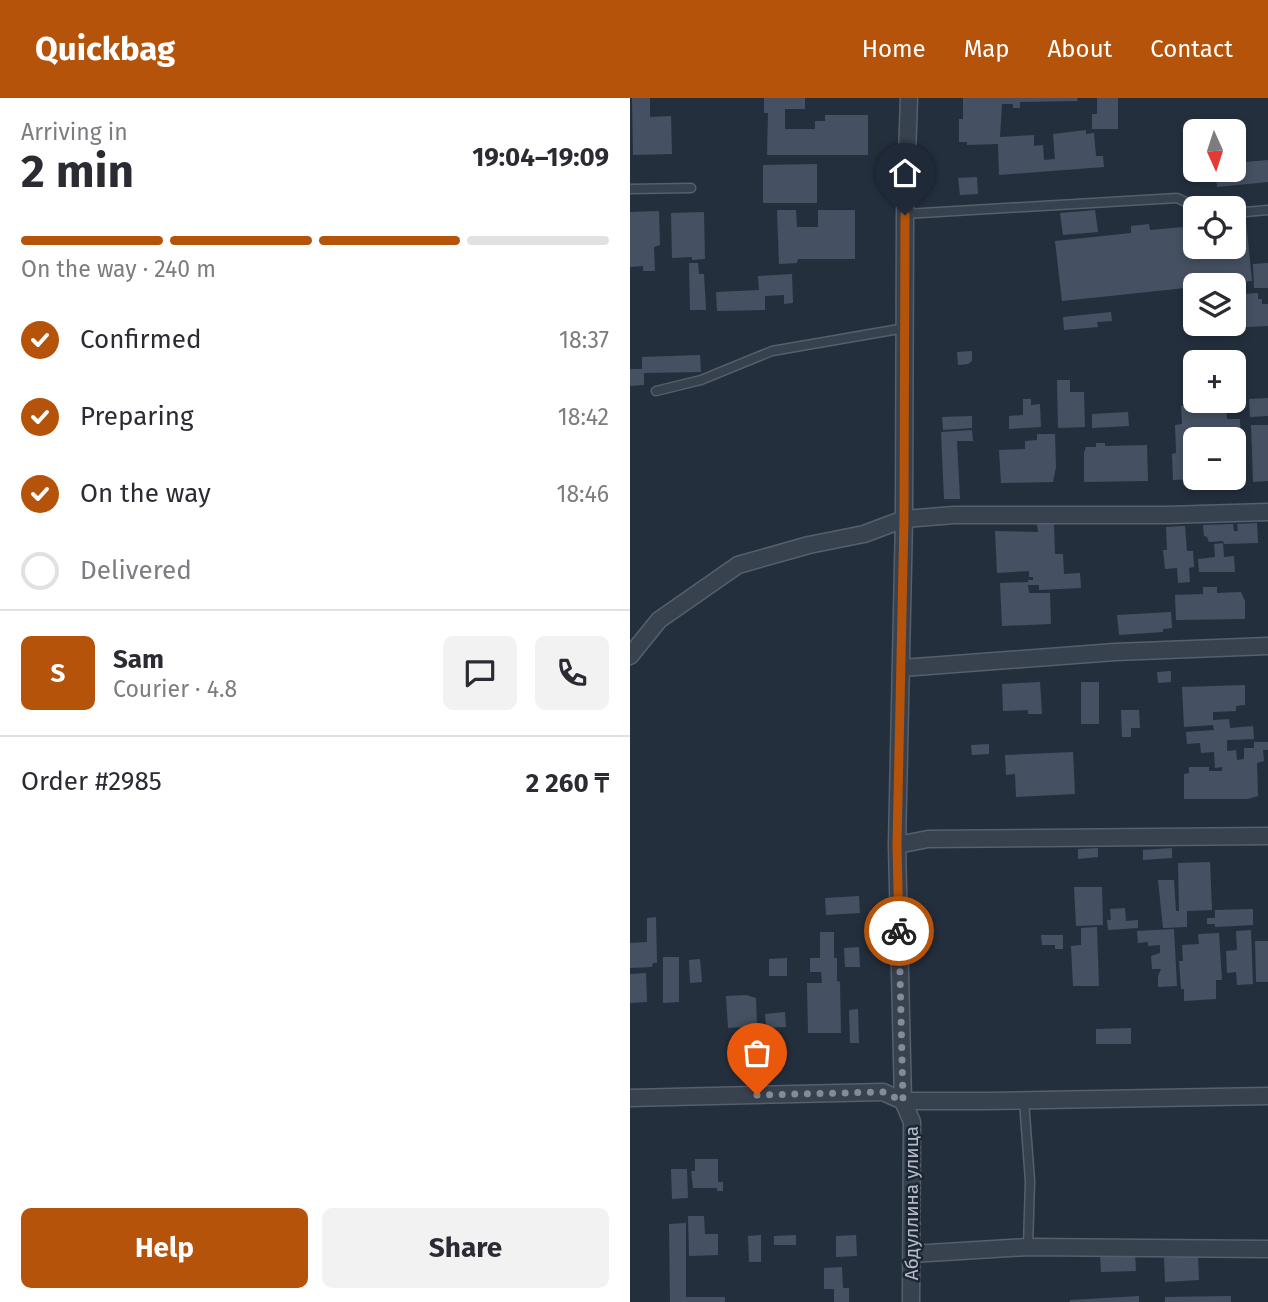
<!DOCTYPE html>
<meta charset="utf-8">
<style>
body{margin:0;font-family:"Fira Sans",sans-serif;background:#f2f2f3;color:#2b2b33;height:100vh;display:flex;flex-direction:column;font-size:26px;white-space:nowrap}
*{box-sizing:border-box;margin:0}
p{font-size:23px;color:#7c7c81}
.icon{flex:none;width:38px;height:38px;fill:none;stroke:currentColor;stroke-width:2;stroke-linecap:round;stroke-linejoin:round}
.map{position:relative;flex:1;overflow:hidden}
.drawer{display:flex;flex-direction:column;background:#fff;width:630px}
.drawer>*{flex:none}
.needle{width:46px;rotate:177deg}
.buttons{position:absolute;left:553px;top:21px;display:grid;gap:14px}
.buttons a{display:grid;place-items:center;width:63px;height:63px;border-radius:10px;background:#fff;box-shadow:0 4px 10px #0003;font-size:35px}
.pin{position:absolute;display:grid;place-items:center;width:60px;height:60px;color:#fff;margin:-72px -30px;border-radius:50% 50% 50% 0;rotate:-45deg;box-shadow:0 0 7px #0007}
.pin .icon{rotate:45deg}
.courier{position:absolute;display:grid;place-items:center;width:70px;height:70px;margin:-35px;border:5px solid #b45309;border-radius:50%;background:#fff;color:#222;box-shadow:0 2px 9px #0007}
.summary em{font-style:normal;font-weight:700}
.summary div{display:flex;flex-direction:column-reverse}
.summary{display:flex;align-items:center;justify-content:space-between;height:119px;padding:0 21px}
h1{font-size:46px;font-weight:700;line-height:52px}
.bar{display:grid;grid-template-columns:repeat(4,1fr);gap:10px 7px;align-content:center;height:84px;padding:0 21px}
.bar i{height:9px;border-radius:5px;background:#e1e1e2}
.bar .selected{background:#b45309}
.bar p{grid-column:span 4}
.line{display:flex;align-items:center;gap:18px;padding:0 21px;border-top:2px solid #e1e1e2}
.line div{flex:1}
.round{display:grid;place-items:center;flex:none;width:74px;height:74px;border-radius:10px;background:#f2f2f3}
ol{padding:0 21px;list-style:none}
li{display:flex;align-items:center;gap:21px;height:77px}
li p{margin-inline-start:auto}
li .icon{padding:7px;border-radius:50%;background:#b45309;color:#fff;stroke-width:4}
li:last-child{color:#7c7c81}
li i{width:38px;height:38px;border:4px solid #e1e1e2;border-radius:50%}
.cta{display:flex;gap:14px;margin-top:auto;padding:14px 21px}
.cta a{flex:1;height:80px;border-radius:10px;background:#b45309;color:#fff;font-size:28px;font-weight:700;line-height:80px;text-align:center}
.cta a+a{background:#f2f2f3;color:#2b2b33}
header{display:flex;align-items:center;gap:42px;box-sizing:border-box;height:98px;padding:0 35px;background:#b45309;color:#fff}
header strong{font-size:33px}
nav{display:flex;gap:38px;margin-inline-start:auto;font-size:24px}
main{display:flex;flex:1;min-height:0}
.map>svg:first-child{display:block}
.building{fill:#455162}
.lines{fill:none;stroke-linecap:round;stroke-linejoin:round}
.lane-casing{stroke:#565f6c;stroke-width:11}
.street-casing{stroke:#565f6c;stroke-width:19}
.lane{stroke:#38414e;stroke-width:8}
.street{stroke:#38414e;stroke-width:16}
.done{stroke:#828b98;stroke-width:7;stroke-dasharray:0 12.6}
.route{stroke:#b45309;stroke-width:9}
.labels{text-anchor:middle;stroke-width:5;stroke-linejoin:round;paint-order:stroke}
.street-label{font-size:19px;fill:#b4bcc9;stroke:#1d2633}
</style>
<header>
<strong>Quickbag</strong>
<nav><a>Home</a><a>Map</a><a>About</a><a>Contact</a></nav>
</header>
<main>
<section class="drawer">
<div class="summary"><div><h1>2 min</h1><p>Arriving in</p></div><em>19:04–19:09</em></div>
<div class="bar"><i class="selected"></i><i class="selected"></i><i class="selected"></i><i></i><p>On the way · 240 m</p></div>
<ol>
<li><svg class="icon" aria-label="check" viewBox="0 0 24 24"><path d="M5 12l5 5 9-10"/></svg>Confirmed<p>18:37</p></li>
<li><svg class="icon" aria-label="check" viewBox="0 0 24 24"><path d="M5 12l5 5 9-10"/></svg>Preparing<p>18:42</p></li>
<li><svg class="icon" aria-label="check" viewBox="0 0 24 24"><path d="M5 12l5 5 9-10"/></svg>On the way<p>18:46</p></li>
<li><i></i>Delivered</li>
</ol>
<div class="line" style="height:126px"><b class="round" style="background:#b45309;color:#fff">S</b><div><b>Sam</b><p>Courier · 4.8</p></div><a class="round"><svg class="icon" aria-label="chat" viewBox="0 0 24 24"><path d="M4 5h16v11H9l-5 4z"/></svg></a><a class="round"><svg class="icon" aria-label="phone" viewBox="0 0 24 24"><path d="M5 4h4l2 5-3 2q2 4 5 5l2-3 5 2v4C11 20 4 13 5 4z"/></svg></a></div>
<div class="line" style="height:91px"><div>Order #2985</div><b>2 260 ₸</b></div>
<div class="cta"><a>Help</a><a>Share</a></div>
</section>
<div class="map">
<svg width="638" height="1204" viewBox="0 0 638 1204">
<rect width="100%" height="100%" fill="#242f3e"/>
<path class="building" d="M2 0H20V19L41 18 42 56 3 57Z
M134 0H175V11H155V31H185V23H195V17H238V57H137L138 15H134Z
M333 0H447L448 3 390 4V10H383V6H372L370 39 404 37V48L413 47 414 62 425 61 423 36 456 32V36L464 35 466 58H473L474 69 369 77 368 46 337 47V44H329V21H333Z
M467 0H488V31H462V16H467Z
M638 62V84L587 89 586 78 567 79V72H604V65Z
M187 66V105H133V67Z
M347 79 348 96 330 97 328 80Z
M147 112H166L167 129H188V112H225V161H168L167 165 149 166Z
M465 112 468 134 433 137 430 115Z
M29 113 30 147 24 149 25 173H13V168L0 169V114Z
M74 114 75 161 62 162V159L42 160 41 115Z
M616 122 622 183 432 203 425 143 501 135V128L519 126 520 132 565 128V149H604V124Z
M59 165H68L69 176H74L76 212H60Z
M638 165V190H624L623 166Z
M162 176 163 205 154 206V197L135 198V212L87 213 86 194 129 192 128 178Z
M628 195V201H632V206H638V228L616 229 613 196Z
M481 214 482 223 467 224 468 229 434 232 433 219Z
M342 253V263L338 266 328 267 327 254Z
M70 257 71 274 14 275V287L0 288V271H12V259Z
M427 282H440V294H454L455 329 428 330Z
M638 300V318L620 319 619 301Z
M393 301H401V307L410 306 411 329 379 331V318L393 317Z
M579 303H596L597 321H610L612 379H604V341H565V381L543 382 542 356 546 355 545 327 552 326 551 308 579 307Z
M498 314 499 328 462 330V316Z
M342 318V330L313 332 312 319Z
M621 327H638V383L623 384Z
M342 332 343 343H327L330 401H314L311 334Z
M407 336H425L426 369 423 384 371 385 369 352 395 351V343L407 342Z
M466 345H475V348L517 347 518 383 454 384V355L456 349H466Z
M627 425 628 445 594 446 593 443 579 444 577 439 574 438 573 427 603 426 604 433H608L607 426Z
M407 426H424L425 456H433L434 476 450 475 451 490 409 492V487H398L399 495H420L421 526 372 528 370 485 398 484V482H403V479H399V473L367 475 365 433 408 434Z
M555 428 557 453H563L564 469 559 470 560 484 548 485 547 470 535 471 533 452H537L536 429Z
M593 445 594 459 604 458 605 474H569L568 461 585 459 584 446Z
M573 489H587V495L611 494 615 503V521L546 522 545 497 573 496Z
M541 514 542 530 533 531V534L489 537 487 517Z
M541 573V584L528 585 527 574Z
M410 584 412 616H398V612L373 613 372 586Z
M451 584H469V626H451Z
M615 587V607L606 608V613L583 614V622L599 621 600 630 623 628 624 641 597 642V653L606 652 607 662 614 661V650H624V644H638V652H633L634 663 627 665 628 698 618 701H554V676L559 675V669H579V673H592V669L585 670 584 654 571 655 570 645 557 646 556 634 584 632 583 627 554 629 552 589Z
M491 612H509L510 630H501V639H492Z
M359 646V656L342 657 341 647Z
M443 654 445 696 386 699 385 676 376 677 375 657Z
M468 750V759L448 761V751Z
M542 750V760L513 762V752Z
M580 764 582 812 557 813V829L533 830 528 782H544L546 813H549L548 765Z
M444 789H472L473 827 446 828Z
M229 798 230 815 196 817 195 800Z
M495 810 496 823 508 822V830L478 832 477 822H481L480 811Z
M623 811V827L585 829V826H577V820H585V812Z
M26 819 27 865H23L22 869 0 870V845L17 844V820Z
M467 829 469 888H443L441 848 451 847V830Z
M544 831 547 888 528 889V878L531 871H522L521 858 530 855V847L518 848V844L508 845 507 833Z
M621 832 623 886 607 887 606 874 597 875 596 853 607 852 606 833Z
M190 834H204V860H207V883L210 884 211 935H178L177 885H192L191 874H180V860H190Z
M589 835 592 882H586V901L554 903V891H551L549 863H553L552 847 569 846 568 836Z
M411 837H433V851H425V847H412Z
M625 843H638V884H626Z
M229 849 230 869H215L214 850Z
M33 859H49V904L33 905Z
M157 860V878H139V861Z
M70 861 72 884 60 885 59 862Z
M16 875 17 904 0 905V876Z
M116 897 126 900 127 928 98 930 96 898Z
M228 911 229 945H220L219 912Z
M155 914 156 929 136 930 135 916Z
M501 930V946H466V931Z
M65 1061H88V1084H93V1093H87V1090H63L61 1073H65Z
M41 1071H57L58 1100 42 1101Z
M58 1118H74L75 1136H88V1157L59 1158Z
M56 1125V1199H95V1204H40L39 1126Z
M131 1137V1164H119L118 1138Z
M166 1137V1147H144V1138Z
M226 1137 227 1158 206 1159V1138Z
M505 1155 506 1173 471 1174 470 1156Z
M568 1157 569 1182 535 1184 534 1160Z
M212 1169 213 1190H219V1204H204V1191H194V1170Z
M509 1198V1204H440V1202Z
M601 1198V1204H535V1199Z"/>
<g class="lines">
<defs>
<path id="lane" d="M0 91 61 90
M604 115 638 112
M275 116 547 100 569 110
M26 293 71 282 142 253 275 230
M394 1003 400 1083 398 1149"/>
<path id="street" d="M279 0 275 116 274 421 267 747 273 1003 282 1024 281 1204
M0 558 29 522 108 467 179 447 234 436 274 421 324 417H536L638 414
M272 570 485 554 638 548
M267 747 298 741 638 738
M0 1000 253 994 273 1003H358L638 998
M282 1156 398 1149 638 1151"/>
</defs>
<use href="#lane" class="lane-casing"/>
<use href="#street" class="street-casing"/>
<use href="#lane" class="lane"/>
<use href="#street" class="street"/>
</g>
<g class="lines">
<path class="done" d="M127 997 253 994 273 1003 269 833"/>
<path class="route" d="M269 833 267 747 274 421 275 117"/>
</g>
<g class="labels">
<g class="street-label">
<text transform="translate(281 1105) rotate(-90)" y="7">Абдуллина улица</text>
</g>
</g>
</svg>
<div class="buttons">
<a><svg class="needle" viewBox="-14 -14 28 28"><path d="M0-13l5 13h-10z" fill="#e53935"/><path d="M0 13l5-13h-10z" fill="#7c7c81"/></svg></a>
<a><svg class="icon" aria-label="locate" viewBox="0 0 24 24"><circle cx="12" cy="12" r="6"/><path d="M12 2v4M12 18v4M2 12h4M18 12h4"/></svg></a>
<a><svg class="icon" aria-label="layers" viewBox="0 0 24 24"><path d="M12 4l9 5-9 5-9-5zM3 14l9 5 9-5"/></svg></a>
<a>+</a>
<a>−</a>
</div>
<div class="pin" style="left:127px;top:997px;background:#ea580c"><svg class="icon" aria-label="bag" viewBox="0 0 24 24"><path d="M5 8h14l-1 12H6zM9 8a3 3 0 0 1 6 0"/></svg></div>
<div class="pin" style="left:275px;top:117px;background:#1f2937"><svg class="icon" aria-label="home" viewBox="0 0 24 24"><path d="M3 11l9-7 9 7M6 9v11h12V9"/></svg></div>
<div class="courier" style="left:269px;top:833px"><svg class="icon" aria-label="bike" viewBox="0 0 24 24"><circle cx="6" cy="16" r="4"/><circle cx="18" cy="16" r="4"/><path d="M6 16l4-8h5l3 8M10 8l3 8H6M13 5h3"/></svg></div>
</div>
</main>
